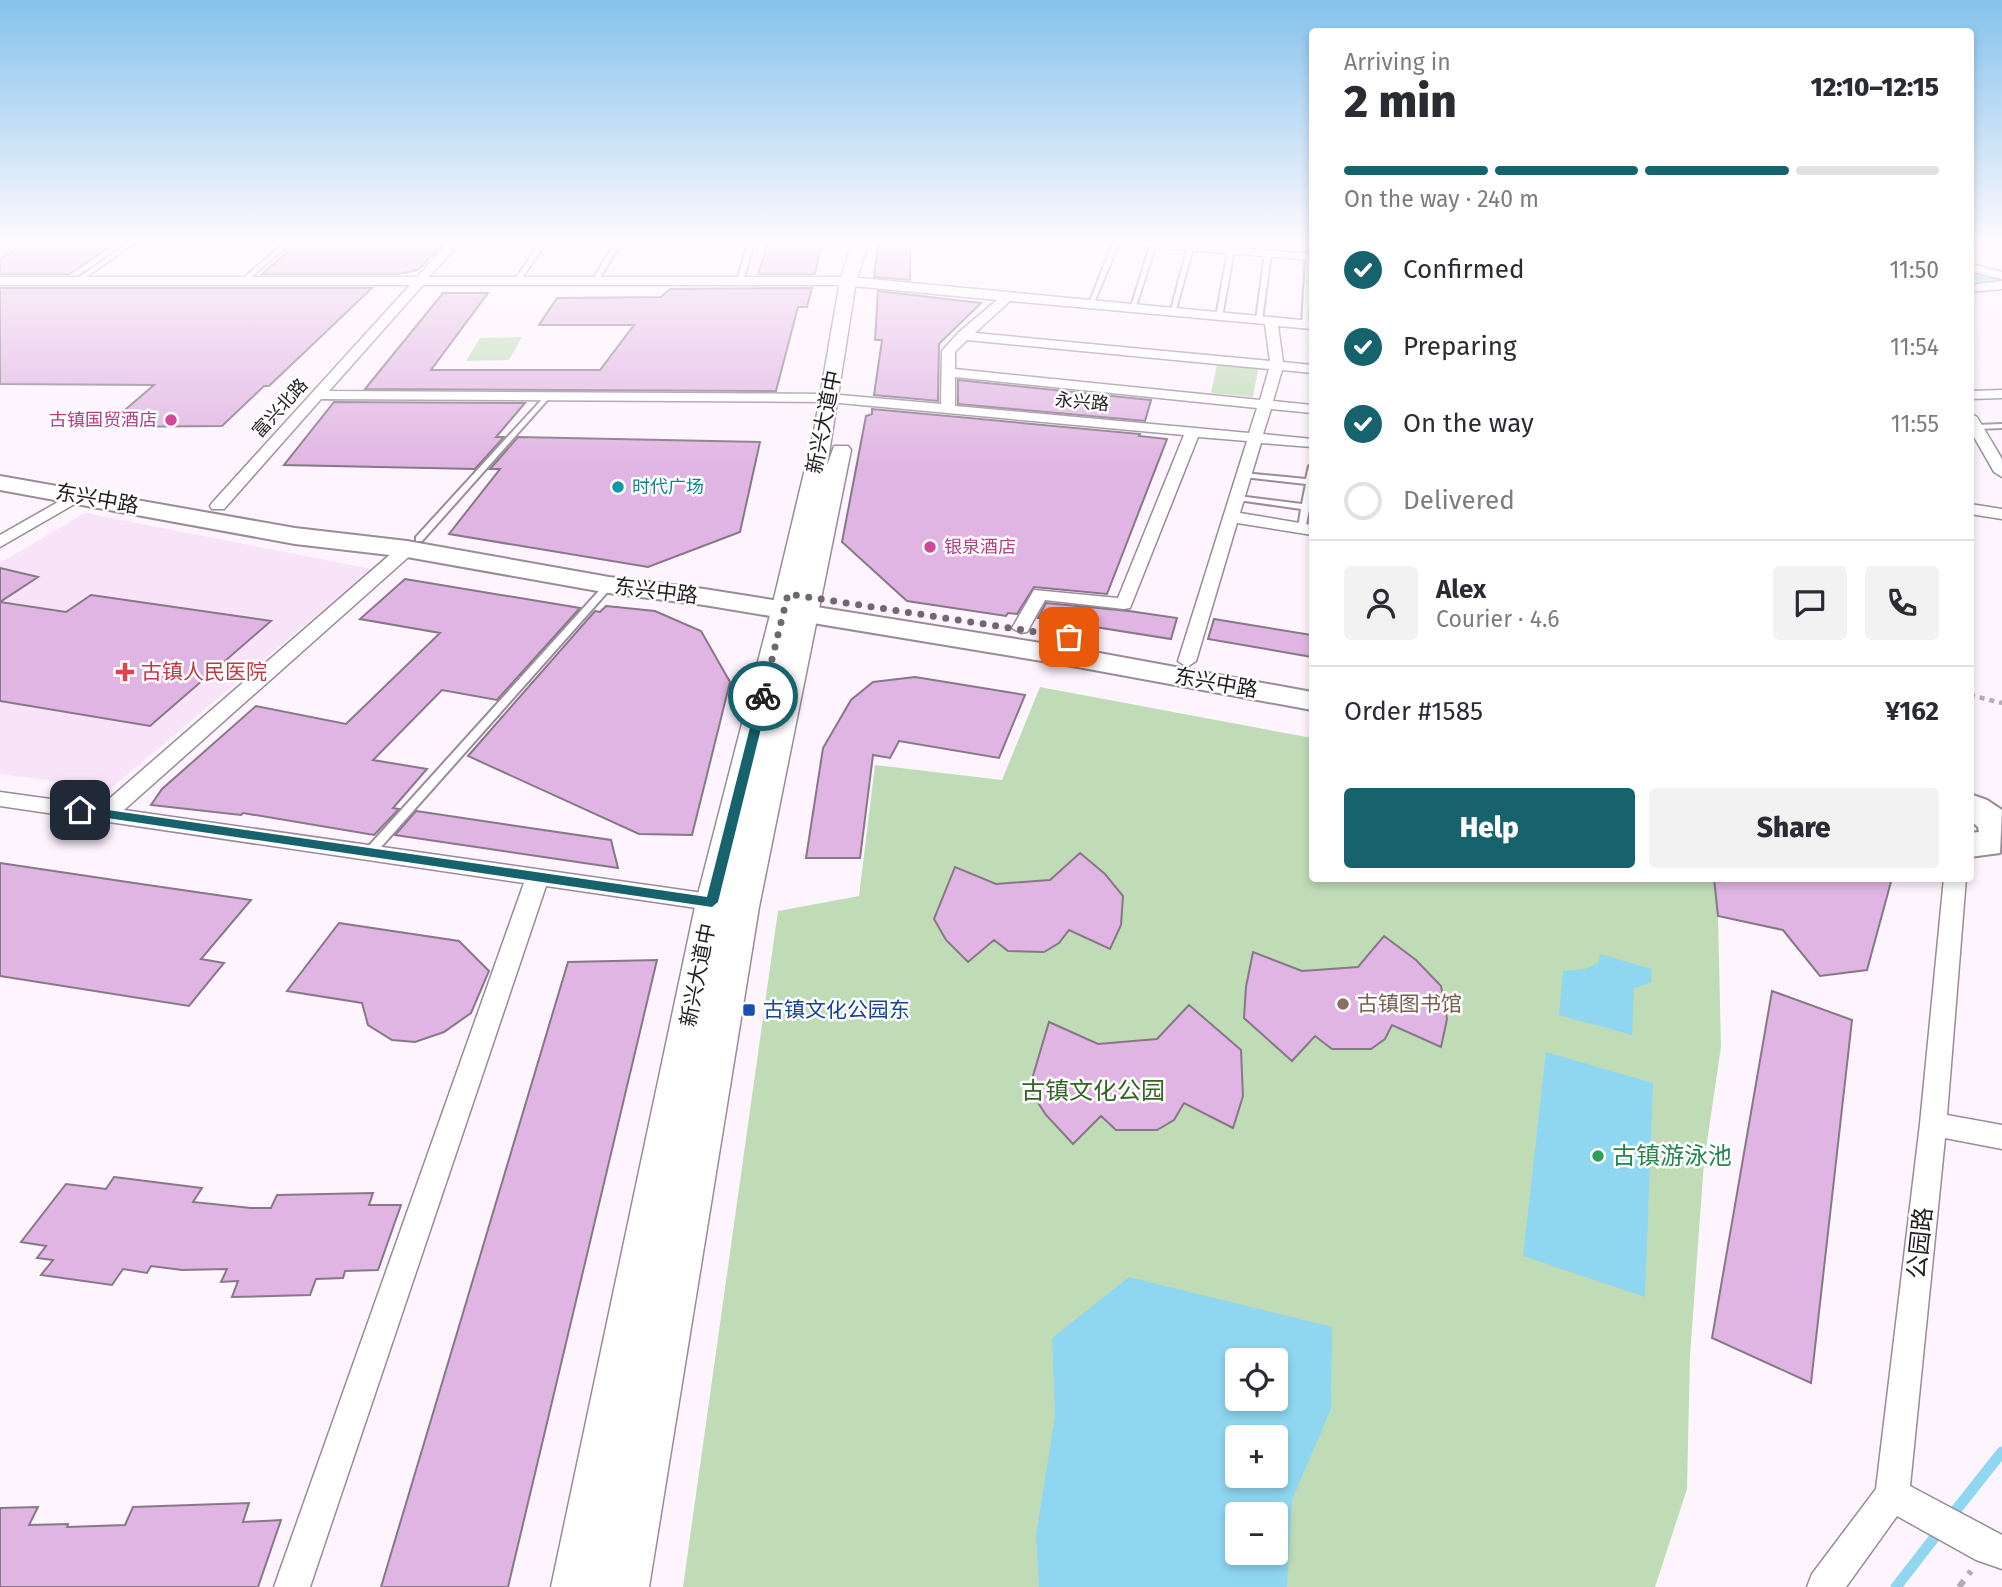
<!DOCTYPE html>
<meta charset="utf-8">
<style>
body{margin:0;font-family:"Fira Sans","Noto Sans SC",sans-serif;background:#f2f2f3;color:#2b2b33;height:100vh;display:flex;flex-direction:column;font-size:26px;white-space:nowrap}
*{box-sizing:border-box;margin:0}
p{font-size:23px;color:#7c7c81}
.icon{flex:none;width:38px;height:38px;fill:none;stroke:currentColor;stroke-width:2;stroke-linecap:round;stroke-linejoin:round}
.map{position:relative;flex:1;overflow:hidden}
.drawer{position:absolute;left:1309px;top:28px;width:665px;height:854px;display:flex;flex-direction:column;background:#fff;border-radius:7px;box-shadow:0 4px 10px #0003}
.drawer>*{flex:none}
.tools{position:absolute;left:1225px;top:1348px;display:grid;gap:14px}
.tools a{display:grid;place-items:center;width:63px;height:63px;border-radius:7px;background:#fff;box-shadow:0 4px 10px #0003;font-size:35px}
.pin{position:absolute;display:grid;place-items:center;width:60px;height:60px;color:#fff;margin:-30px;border-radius:14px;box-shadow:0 4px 10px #0006}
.courier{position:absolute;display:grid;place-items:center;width:70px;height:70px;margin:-35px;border:5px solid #16626d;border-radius:50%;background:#fff;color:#222;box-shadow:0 2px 9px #0007}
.summary em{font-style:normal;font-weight:800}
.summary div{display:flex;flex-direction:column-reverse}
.summary{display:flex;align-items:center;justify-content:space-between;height:119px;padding:0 35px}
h1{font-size:46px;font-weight:800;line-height:52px}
.bar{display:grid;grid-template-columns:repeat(4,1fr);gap:10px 7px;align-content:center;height:84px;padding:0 35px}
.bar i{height:9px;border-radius:5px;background:#e1e1e2}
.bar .selected{background:#16626d}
.bar p{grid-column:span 4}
.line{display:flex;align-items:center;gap:18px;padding:0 35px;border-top:2px solid #e1e1e2}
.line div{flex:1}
.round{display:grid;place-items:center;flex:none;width:74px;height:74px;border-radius:7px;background:#f2f2f3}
ol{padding:0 35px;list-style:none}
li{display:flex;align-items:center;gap:21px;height:77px}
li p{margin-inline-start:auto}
li .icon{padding:7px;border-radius:50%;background:#16626d;color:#fff;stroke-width:4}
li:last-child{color:#7c7c81}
li i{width:38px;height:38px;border:4px solid #e1e1e2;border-radius:50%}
.cta{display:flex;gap:14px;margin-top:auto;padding:14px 35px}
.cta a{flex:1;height:80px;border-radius:7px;background:#16626d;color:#fff;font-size:28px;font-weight:800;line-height:80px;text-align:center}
.cta a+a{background:#f2f2f3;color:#2b2b33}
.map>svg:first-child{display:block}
.built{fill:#f9e3f8}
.green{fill:#c0dcb7;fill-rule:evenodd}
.water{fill:#8fd7f1;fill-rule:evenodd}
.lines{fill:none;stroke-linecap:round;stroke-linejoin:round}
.stream{stroke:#8fd7f1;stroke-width:11}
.canal{fill:#8fd7f1;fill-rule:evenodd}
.building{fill:#e1b5e3;stroke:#867886;stroke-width:2}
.lane-casing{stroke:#998b98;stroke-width:4}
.street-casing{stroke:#998b98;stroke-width:3}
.secondary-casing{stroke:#998b98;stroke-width:3}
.primary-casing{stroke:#998b98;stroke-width:4}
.path-far2{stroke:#b3abb3;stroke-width:2.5;stroke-dasharray:3.5 3.5;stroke-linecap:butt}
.path-far1{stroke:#b3abb3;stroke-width:4.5;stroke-dasharray:5 5;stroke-linecap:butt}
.path{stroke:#b3abb3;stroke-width:6;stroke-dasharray:8 8;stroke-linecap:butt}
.lane{fill:#fff;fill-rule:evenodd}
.street{fill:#fff;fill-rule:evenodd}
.secondary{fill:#fff;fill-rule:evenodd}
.primary{fill:#fff;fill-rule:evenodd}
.route{fill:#16626d}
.done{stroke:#6f686f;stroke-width:7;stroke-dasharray:0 12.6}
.hotel-dot{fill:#d1479c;stroke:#fff;stroke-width:2.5}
.culture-dot{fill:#0f9aa8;stroke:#fff;stroke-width:2.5}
.health-dot{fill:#e0444e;stroke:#fff;stroke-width:2.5}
.education-dot{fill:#8d6e63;stroke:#fff;stroke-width:2.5}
.transit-dot{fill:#1a4fb4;stroke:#fff;stroke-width:2.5}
.leisure-dot{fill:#2e9e5b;stroke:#fff;stroke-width:2.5}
.labels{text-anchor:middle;stroke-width:5;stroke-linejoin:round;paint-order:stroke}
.far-street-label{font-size:18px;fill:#231d22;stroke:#fff}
.far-hotel-label{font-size:18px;fill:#b23c85;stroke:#fff;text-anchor:end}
.far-culture-label{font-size:18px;fill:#0d838f;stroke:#fff;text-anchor:start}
.street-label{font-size:21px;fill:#231d22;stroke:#fff}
.health-label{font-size:21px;fill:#be3a42;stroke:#fff;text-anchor:start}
.education-label{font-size:21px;fill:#785e54;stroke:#fff;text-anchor:start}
.transit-label{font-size:21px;fill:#164399;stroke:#fff;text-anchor:start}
.near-park-label{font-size:24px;fill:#336422;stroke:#fff}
.near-leisure-label{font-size:24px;fill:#27864d;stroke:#fff;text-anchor:start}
.near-street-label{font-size:24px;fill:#231d22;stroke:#fff}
</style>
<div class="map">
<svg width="2002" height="1587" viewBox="0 0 2002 1587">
<rect width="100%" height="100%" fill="#fdf4fd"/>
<path class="built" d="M85 513 372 569 111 788 0 774V563Z"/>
<path class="green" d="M522 337 509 360 466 361 480 338Z
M1218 360 1259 364 1253 397 1211 393Z
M1040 687 1312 738V878L1714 879 1718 916 1721 1047 1704 1162 1690 1356 1687 1489 1655 1587H683L778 911 859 896 875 765 1002 780ZM1237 1360H1276V1398H1237ZM1237 1437H1276V1475H1237ZM1237 1514H1276V1552H1237Z"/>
<path class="water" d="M1600 954 1652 969 1651 983 1634 988 1632 1035 1559 1015 1563 971 1586 969 1599 962Z
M1546 1052 1653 1083 1645 1297 1523 1256Z
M1129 1277 1332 1327 1331 1409 1292 1500 1287 1587H1039L1036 1535 1055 1416 1052 1338ZM1237 1360H1276V1398H1237ZM1237 1437H1276V1475H1237ZM1237 1514H1276V1552H1237Z"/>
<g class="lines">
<path class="stream" d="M1949 1519 2002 1452
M1896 1587 1941 1529"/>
<path class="canal" d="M1970 269 2002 279V289L1970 279Z"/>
</g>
<path class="building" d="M25 243H116L70 274H0V259Z
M298 243H444L418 270 399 274H262Z
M768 243H822L815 274H758Z
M910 244V280L874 277 878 245Z
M0 288H372L269 386H264L222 426 105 427 154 385 0 384Z
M812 288 807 307H798L776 391 365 389 443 293H488L431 370H600L634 325H539L557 298 661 297 670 289Z
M878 291 981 303 939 344 938 401 874 395 882 340H875Z
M958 380 1151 400 1145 421 958 404Z
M334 402 525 403 496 437H504L475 469 284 465Z
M872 409 1140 434 1139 436 1167 439 1107 594 1034 587 1017 614 1008 613 1006 616 907 601 842 542 866 416 872 414Z
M518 437 760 442 740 532 648 567 449 534 500 469H490Z
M0 568 38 577 0 602Z
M405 579 580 608 497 700 442 690 373 760 427 769 393 808 399 809 374 835 243 813 241 815 151 805 162 789 256 706 346 724 440 633 360 619Z
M91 595 271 621 150 726 0 701V602L66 612Z
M1046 603 1129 611 1177 618 1171 639 1038 618Z
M606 606 655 611 701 631 730 682 692 835 639 834 468 756 595 611 600 612Z
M1214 619 1312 635V657L1208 639Z
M915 677 1025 695 999 758 899 741 890 758 873 755 860 858H806L823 748 851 700 873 682Z
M416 811 611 840 618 868 395 835Z
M1080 853 1105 874 1123 896 1121 925 1110 949 1069 930 1059 943 1044 952 1008 951 994 940 968 962 946 940 934 919 955 867 996 884 1050 880Z
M0 863 141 884 251 900 201 959 224 963 189 1006 0 976Z
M1714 878H1892L1867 970 1820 976 1783 930 1718 916Z
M339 923 459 941 489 971 471 1013 444 1032 415 1042 392 1040 368 1025 362 1003 287 991Z
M1384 936 1416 960 1441 986 1447 1019 1441 1047 1392 1025 1385 1039 1371 1049H1332L1315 1036 1292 1061 1244 1018 1246 987 1253 952 1302 971 1358 967Z
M657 960 508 1587H381L568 962Z
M1772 991 1852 1020 1811 1383 1712 1338Z
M1189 1005 1241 1050 1243 1096 1233 1128 1184 1103 1174 1120 1157 1130H1116L1101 1116 1073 1144 1046 1115 1029 1089 1049 1022 1098 1044 1157 1039Z
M114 1177 202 1188 193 1202 251 1208H271L277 1195 373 1193 369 1205H401L378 1270 345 1271 343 1278 316 1279 310 1295 232 1297 238 1281 221 1282 227 1269 182 1270 151 1266 147 1273 123 1269 112 1285 41 1275 53 1260 37 1258 46 1246 21 1242 66 1184 106 1189Z
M249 1503 243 1522 281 1520 258 1587H0V1508L38 1507 29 1525 68 1524 67 1527 125 1525 133 1507Z"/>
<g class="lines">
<defs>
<path id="lane" d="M128 243H134L79 282H75V280Z
M285 243H291L245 282H241V280Z
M540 243H546L519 282H515L514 281Z
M615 243H621L597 282H593L592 281Z
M748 243H754L743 281 740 283 737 281Z
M1113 243H1119L1093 305 1088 306Z
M1151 243 1156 244 1135 309 1130 310Z
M1188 246 1193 247 1175 313 1170 314Z
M1231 248 1234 250 1222 317 1219 319 1216 317 1228 250Z
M1268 251 1271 253 1262 320 1259 322 1256 320 1265 253Z
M1309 254 1312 256 1308 324 1305 326 1302 324 1306 256Z
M546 395 551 396 422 541H416V537Z
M2002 424V428L1976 429 1972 427 1976 425Z
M1309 466H1312V488L1310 505 1312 506V510H1309L1305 530H1302L1298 528 1301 509 1238 500 1234 498 1238 496 1302 504 1306 484 1244 477 1240 475 1244 473 1306 479Z
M609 582 613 585 612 587 374 855H366L364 852 366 849 606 583Z"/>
<path id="street" d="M448 243H460L429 277H848L1312 321V329L1278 326 1283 362 1312 365V373L1282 370 1273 401 1312 405V413L1271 409 1263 434 1312 439V447L1261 443 1240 513 1312 525V535L1237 523 1196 661 1187 667 1178 661 1247 441 1198 437 1130 608 1124 609 1045 600 1027 632 1021 633 1012 628 1034 590 1118 598 1184 435 829 402 321 399 224 509H212L210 506 212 503 410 285H0V277H417ZM423 285H843L997 300 958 333 942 351 941 404 829 394 329 391ZM1010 301 1265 324 1270 361 975 333ZM967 340 1269 369 1260 400 955 369V352ZM955 377 1257 408 1249 433 955 406Z
M1130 243H1175L1312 254V260L1136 246Z
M1970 264 2002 272V279L1970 271Z
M2002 281V289L1970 292V285Z
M2002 390V398L1970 399V391Z
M1970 413 1977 417 2002 459V477L1994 472 1970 430Z
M79 490 85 492 87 495 85 498 0 547V535Z
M1970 504 2002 509V519L1970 514Z
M407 544 413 545 415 549 413 553 124 810 724 896 732 898 736 904 732 910 724 912 546 886 310 1587H274L524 883 0 806V792L101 806 401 545Z
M1944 878H1966L1947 1115 2002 1125V1149L1945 1138 1910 1486 2002 1535V1569L1976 1560 1897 1516 1846 1587H1807L1812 1574 1876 1489 1920 1124Z"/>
<path id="secondary" d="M852 243H868L856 281 827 466 834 446H848L851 450 759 907 649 1587H551L696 902 771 611 814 431 840 281Z"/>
<path id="primary" d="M0 476 295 528 407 541 609 577 704 589 1072 648 1312 692V710L1072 666 704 605 609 593 407 557 295 544 0 490Z
M1970 794 1987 800 2002 810 2000 853 1970 857V833L1979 832 1978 827 1970 820Z"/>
</defs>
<use href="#lane" class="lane-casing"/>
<use href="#street" class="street-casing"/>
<use href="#secondary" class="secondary-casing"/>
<use href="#primary" class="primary-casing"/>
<path class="path-far2" d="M1991 243 2002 248"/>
<path class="path-far1" d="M1970 695 2002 703"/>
<path class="path" d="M1959 1587 1971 1571"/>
<use href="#lane" class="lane"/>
<use href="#street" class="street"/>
<use href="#secondary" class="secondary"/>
<use href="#primary" class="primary"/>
</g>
<linearGradient id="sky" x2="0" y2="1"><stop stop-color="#84c2ec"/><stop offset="0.52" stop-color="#fefafe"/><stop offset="1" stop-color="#fefafe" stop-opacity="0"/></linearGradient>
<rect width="2002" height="465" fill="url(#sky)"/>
<path class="route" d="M763 692 769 696 718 902 712 907 80 814 74 810 80 806 707 897 758 696Z"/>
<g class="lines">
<path class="done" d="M763 696 788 594 1069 637"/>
</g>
<g class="hotel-dot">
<circle cx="171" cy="420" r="7"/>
<circle cx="930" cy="547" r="7"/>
</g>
<circle class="culture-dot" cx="618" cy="487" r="7"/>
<path class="health-dot" d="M121.5 661.5h7v7h7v7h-7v7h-7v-7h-7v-7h7z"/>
<circle class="education-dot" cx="1343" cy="1004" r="7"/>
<rect class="transit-dot" x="742" y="1003" width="14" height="14" rx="3.5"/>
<circle class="leisure-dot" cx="1598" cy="1156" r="7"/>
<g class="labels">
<g class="far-street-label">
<text transform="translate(1082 402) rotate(5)" y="6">永兴路</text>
<text transform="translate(280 408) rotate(-48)" y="6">富兴北路</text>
</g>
<g class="far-hotel-label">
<text x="157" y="426">古镇国贸酒店</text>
<text x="944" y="553" text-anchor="start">银泉酒店</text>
</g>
<g class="far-culture-label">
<text x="632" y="493">时代广场</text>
</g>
<g class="street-label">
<text transform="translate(824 422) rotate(-79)" y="7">新兴大道中</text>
<text transform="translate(97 499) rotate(10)" y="7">东兴中路</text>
<text transform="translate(656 591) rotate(7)" y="7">东兴中路</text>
<text transform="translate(1216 683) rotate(10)" y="7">东兴中路</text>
<text transform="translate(698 975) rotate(-79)" y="7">新兴大道中</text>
</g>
<g class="health-label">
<text x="141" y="679">古镇人民医院</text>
</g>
<g class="education-label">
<text x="1357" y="1011">古镇图书馆</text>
</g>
<g class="transit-label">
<text x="763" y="1017">古镇文化公园东</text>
</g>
<g class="near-park-label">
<text x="1093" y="1099">古镇文化公园</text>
</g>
<g class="near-leisure-label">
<text x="1612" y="1164">古镇游泳池</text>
</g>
<g class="near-street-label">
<text transform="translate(1920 1243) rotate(-84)" y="8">公园路</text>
</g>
</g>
</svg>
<div class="tools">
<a><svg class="icon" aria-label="locate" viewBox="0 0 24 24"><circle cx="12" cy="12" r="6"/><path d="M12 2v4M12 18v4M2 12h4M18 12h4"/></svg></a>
<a>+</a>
<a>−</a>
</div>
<div class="pin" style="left:1069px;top:637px;background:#ea580c"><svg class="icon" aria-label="bag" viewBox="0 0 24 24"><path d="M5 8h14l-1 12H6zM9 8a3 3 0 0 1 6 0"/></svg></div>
<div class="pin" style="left:80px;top:810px;background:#1f2937"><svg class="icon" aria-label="home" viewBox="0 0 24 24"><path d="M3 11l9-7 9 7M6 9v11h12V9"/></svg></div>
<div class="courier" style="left:763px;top:696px"><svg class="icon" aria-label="bike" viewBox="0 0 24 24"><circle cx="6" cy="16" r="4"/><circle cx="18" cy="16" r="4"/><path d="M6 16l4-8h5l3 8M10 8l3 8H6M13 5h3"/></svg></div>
<section class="drawer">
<div class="summary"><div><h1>2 min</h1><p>Arriving in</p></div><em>12:10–12:15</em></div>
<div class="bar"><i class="selected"></i><i class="selected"></i><i class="selected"></i><i></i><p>On the way · 240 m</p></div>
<ol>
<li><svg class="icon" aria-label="check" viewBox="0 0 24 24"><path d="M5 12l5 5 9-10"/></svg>Confirmed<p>11:50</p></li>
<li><svg class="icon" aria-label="check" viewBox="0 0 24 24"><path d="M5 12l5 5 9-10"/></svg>Preparing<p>11:54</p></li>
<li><svg class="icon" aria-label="check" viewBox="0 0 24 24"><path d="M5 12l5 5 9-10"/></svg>On the way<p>11:55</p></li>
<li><i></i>Delivered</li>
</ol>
<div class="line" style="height:126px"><a class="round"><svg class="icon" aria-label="person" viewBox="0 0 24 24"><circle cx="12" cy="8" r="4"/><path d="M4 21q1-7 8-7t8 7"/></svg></a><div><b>Alex</b><p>Courier · 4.6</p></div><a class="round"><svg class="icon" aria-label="chat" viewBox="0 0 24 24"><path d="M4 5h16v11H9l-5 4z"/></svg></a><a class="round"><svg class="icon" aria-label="phone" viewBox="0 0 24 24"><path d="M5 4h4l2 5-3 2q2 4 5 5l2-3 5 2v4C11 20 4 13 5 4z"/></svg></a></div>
<div class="line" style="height:91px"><div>Order #1585</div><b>¥162</b></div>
<div class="cta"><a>Help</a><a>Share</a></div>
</section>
</div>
